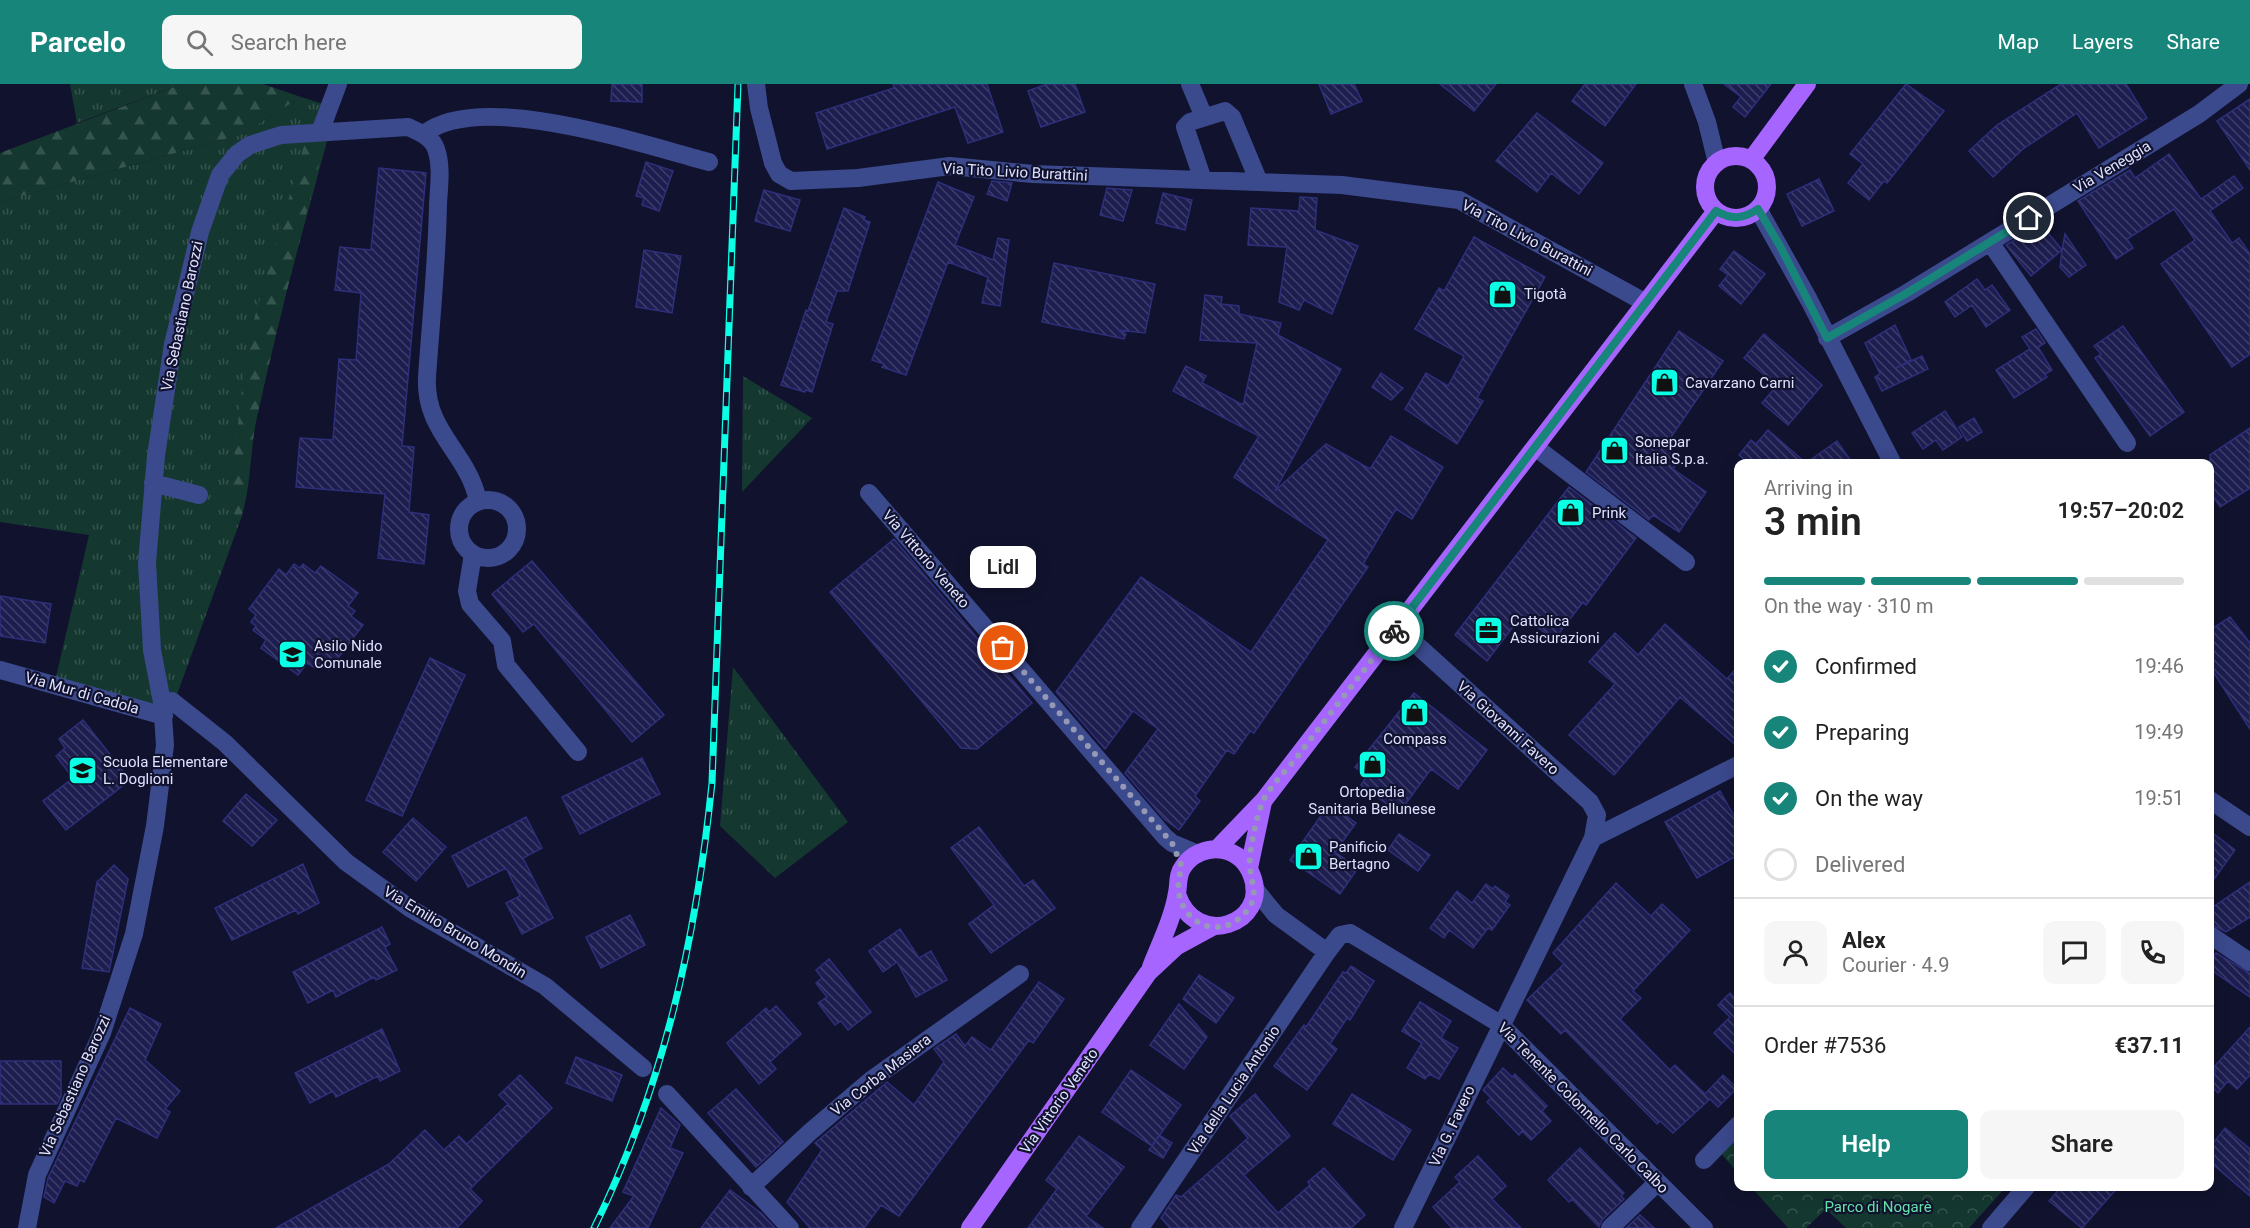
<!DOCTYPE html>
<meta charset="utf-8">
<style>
body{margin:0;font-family:Roboto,sans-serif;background:#f6f6f6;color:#222;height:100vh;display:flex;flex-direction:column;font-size:22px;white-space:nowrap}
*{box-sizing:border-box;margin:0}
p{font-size:20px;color:#767676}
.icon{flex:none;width:33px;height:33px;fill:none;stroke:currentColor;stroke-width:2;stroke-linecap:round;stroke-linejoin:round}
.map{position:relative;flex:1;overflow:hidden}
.details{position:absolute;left:1734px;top:375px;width:480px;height:732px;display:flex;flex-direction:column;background:#fff;border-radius:12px;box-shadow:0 3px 15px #0003}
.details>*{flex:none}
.pin{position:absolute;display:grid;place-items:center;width:51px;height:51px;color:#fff;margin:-26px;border:3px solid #fff;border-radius:50%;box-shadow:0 2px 6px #0007}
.courier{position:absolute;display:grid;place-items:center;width:60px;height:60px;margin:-30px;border:4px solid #17857a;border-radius:50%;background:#fff;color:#222;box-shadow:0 2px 8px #0007}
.bubble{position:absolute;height:42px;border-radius:12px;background:#fff;box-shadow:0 3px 15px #0003;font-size:20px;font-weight:600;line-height:42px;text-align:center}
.summary em{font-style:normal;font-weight:600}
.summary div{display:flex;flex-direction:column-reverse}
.summary{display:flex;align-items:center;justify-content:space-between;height:102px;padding:0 30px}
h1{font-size:39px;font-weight:600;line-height:45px}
.bar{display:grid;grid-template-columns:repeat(4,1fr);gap:9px 6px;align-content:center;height:72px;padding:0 30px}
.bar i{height:8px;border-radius:4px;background:#e0e0e0}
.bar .selected{background:#17857a}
.bar p{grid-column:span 4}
.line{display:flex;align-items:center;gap:15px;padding:0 30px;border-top:2px solid #e0e0e0}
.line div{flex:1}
.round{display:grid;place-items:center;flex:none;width:63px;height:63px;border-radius:12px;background:#f6f6f6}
ol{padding:0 30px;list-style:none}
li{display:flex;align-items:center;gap:18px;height:66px}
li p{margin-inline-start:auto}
li .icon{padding:6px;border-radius:50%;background:#17857a;color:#fff;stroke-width:4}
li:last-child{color:#767676}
li i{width:33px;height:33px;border:3px solid #e0e0e0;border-radius:50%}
.primary-button{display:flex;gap:12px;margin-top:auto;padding:12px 30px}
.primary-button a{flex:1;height:69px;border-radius:12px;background:#17857a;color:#fff;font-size:24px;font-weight:600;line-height:69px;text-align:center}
.primary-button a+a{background:#f6f6f6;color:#222}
header{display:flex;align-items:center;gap:36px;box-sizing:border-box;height:84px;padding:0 30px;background:#17857a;color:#fff}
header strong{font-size:28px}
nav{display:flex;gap:33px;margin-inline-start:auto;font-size:21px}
.search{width:420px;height:54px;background:#f6f6f6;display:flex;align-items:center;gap:15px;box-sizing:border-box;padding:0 21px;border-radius:12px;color:#767676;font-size:22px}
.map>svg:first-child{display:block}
.grass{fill:url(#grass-tufts)}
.forest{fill:url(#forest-firs)}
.park{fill:url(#park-crowns)}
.building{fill:url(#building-back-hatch);stroke:#2e2f7b;stroke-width:1.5}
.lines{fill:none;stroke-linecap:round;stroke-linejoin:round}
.minor{stroke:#3b498d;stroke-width:18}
.major{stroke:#a665ff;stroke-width:18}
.rail-casing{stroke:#0affe5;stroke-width:7}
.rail{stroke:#11122d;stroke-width:4.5;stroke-dasharray:14;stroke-linecap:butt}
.done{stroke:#9699b6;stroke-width:6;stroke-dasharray:0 10.8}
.route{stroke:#17857a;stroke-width:8}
.labels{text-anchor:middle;stroke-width:4.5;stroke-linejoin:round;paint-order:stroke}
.street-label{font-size:15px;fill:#dee1ff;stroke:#11122d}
.poi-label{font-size:15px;fill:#dee1ff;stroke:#11122d;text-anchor:start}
.park-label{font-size:15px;fill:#65e4aa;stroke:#11122d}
</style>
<header>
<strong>Parcelo</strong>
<div class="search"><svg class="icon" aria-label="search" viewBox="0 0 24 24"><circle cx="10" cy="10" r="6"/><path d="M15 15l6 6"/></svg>Search here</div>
<nav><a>Map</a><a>Layers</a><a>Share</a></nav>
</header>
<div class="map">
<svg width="2250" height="1144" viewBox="0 0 2250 1144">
<defs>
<pattern id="grass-tufts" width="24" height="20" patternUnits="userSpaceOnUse" patternTransform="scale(1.5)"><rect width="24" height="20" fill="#14382f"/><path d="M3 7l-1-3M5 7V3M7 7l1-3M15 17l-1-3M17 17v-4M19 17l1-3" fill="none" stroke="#36544e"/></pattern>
<pattern id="forest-firs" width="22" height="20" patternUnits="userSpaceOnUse" patternTransform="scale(1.5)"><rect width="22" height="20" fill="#14382f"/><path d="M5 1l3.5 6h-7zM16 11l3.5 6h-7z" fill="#36544e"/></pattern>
<pattern id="park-crowns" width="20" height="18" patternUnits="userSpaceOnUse" patternTransform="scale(1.5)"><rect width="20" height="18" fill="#14382f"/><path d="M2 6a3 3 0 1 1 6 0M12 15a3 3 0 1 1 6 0" fill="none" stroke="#36544e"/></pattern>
<pattern id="building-back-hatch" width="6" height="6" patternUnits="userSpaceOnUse" patternTransform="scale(1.5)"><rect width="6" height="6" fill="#1d1d4f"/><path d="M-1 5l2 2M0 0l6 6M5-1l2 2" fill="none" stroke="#3d3e69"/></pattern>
</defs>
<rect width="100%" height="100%" fill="#11122d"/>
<path class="grass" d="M70 0H182L77 39Z
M301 13 336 24 229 419 239 440 171 627 56 593 89 451 0 438V118L240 51Z
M743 292 812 334 742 408Z
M733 583 848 738 775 794 720 742Z"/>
<path class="forest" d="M182 0H263L301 13 240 51 0 118V69Z
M329 41C304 138 279 235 257 333 249 369 252 406 239 440L229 419 247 260 309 44Z"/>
<path class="park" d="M1738 1028V1089L1711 1058 1708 1060Z
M1751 1103H2006L1969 1144H1846L1826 1125 1806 1144H1788Z"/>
<path class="building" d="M612 0H642V18L611 17Z
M893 0H987L1003 48 968 59 955 23 827 65 816 29 894 4Z
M1047 0H1075L1085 28 1041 43 1028 7Z
M1319 0H1354L1362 17 1331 30Z
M1440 0H1496L1474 27Z
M1585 0H1636L1605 42 1572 17Z
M1724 0H1771L1745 33 1733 23 1741 13Z
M1906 0 1944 27 1887 99 1884 97 1869 116 1848 99 1863 80 1850 70Z
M2061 0H2126L2147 34 2099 64 2077 29 2023 65 1993 93 1969 67 1997 41Z
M2250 15V86L2217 37Z
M1537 29 1603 79 1579 110 1551 89 1537 108 1496 77Z
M2169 70 2201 115 2234 92 2243 104 2210 127 2232 159 2239 154 2250 170V270L2232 283 2161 180 2195 156 2174 125 2127 155 2133 164 2116 175 2078 117 2130 86 2135 94Z
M646 78 673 87 659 127 642 121 644 114 636 112Z
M379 84 426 89 402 362 414 363 409 428 429 431 424 480 378 474 385 410 296 403 300 354 333 356 339 275 356 276 361 209 335 206 340 163 371 166Z
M1819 95 1834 127 1802 142 1787 110Z
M992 97 1012 99 1007 117 987 110Z
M938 98 974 113 955 161 993 176 998 154 1009 156 1000 222 982 219 988 193 948 178 906 291 882 283 884 280 872 276Z
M1107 104 1132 106 1123 137 1100 131Z
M764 106 800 116 790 147 755 137Z
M1163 109 1192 116 1185 146 1156 139Z
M1300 113 1317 114 1315 146 1358 162 1332 230 1304 216 1299 226 1279 218 1287 163 1248 161 1251 124 1299 127Z
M844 124 865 133 864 136 870 138 848 207H837L826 238 833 240 812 308 806 306 805 308 781 301 806 226 808 227Z
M2041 140 2062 166 2065 150 2086 181 2069 193 2060 183 2062 166 2031 192 2006 161Z
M1474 153 1545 193 1477 314 1483 317 1457 360 1405 325 1426 289 1448 302 1464 272 1415 245 1439 204 1444 207Z
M644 166 681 172 672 229 636 223Z
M1734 167 1765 190 1741 220 1719 202 1728 191 1720 185Z
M1054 179 1155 200 1145 249 1118 246 1126 250 1124 255 1042 238Z
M1977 195 1985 206 1992 201 2010 226 1986 243 1972 221 1955 233 1945 218Z
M1205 211 1222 213 1221 220 1239 222V230L1281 239 1278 251 1341 285 1275 407 1326 360 1370 385 1391 352 1443 383 1412 435 1396 425 1363 480 1368 483 1254 649 1250 647 1234 670 1227 666 1195 712 1200 717 1179 746 1164 735 1125 689 1158 645 1133 627 1105 665 1056 608 1141 493 1251 568 1328 456 1234 393 1259 352 1173 307 1186 282 1206 292 1202 299 1243 321 1257 259 1200 256Z
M1895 241 1911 276 1896 284 1922 272 1928 285 1882 307 1875 293 1880 290 1865 259Z
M2123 242 2184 328 2150 352 2095 274 2101 270 2094 262Z
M2036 245 2045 259 2038 263 2052 286 2045 290 2047 293 2014 314 1996 286 2030 265 2022 253Z
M1679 247 1723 277 1665 362 1681 373 1673 385 1706 408 1679 448 1653 431 1649 436 1586 388Z
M1764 250 1822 301 1788 341 1762 319 1774 305 1770 302 1773 298 1744 274Z
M1381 289 1403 304 1391 316 1372 303Z
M1945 327 1962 353 1943 366 1936 356 1923 365 1912 349Z
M1974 334 1982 348 1967 357 1959 343Z
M2250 344V404L2220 423 2210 408V371Z
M1768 346 1806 379 1837 357 1853 380H1749L1739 371 1751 356 1756 360Z
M1569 403 1636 454 1586 521 1583 518 1554 556 1522 531 1487 577 1455 551Z
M894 455 1032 619 977 665 961 664 830 508Z
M532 477 664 631 632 658 534 540 523 548 492 510Z
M294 480 300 484 303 480 315 489 321 482 358 509 348 522 355 527 351 532 363 541 329 586 321 580 315 584 307 579 298 591 261 564 266 556 253 546 256 542 251 538 256 531 249 525 279 485 286 491Z
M0 512 51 520 45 559 0 552Z
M2230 533 2250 559V645L2210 583V546Z
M1665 540 1727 595 1738 582V663L1680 613 1614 691 1569 651 1615 600 1589 578 1615 549 1638 571Z
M430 574 465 591 402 732 366 716Z
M1414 609 1487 666 1458 705 1431 685 1399 729 1361 701 1367 692 1355 683Z
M83 636 130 696 66 746 43 717 73 694 56 672 65 664 59 655Z
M642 674 660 710 580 750 562 713Z
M1720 707 1738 739V771L1697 794 1665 738Z
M246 710 277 736 252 762 223 737Z
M1329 720 1356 739 1335 768 1358 784 1340 810 1290 776Z
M526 733 542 764 523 774 553 834 522 850 506 819 520 812 506 784 468 803 452 772Z
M413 734 446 763 416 797 383 768Z
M979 743 1024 802 1033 796 1055 824 991 869 969 840 994 821 951 764Z
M2210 747 2235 766 2210 801Z
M1399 750 1430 771 1418 787 1388 766Z
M303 780 319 819 298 830 296 826 232 856 215 824Z
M114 781 128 795 109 888 82 884 97 798Z
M2250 798V833L2226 848 2210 840V825Z
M1616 799 1651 832 1662 820 1690 846 1633 907 1641 914 1620 935 1670 986 1675 981 1705 1010 1723 991 1737 1004 1718 1023 1710 1015 1673 1049 1660 1037 1657 1040 1565 946 1561 950 1527 916 1564 880 1553 869Z
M1486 800 1493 805 1495 802 1509 812 1505 818 1510 821 1492 846 1488 844 1473 864 1449 846 1444 854 1430 844 1457 807 1472 819Z
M630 831 645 861 601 884 586 853Z
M382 843 390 860 385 863 397 886 376 896 374 893 336 913 333 906 308 919 293 888Z
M900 845 919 874 931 867 947 896 916 913 897 878 883 888 869 867Z
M2216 869 2250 889V913L2210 885V878Z
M829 875 871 928 848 946 841 937 835 941 818 919 827 913 816 899 822 894 816 886Z
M1351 882 1374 897 1350 936 1347 934 1330 960 1337 965 1307 1006 1274 982 1304 941 1306 943 1343 888 1346 889Z
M1199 891 1234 914 1216 939 1183 915Z
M1039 898 1064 915 1033 959 1029 956 899 1132 881 1121 864 1144H810L787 1118 822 1066 815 1059 887 998 914 1021 944 978 934 965 956 950 965 962 972 953 991 966Z
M1730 909 1738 917V973L1714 949 1730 933 1718 921Z
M1420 918 1451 937 1441 954 1458 964 1439 995 1429 990 1425 995 1407 984 1422 959 1402 947Z
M1179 920 1207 953 1184 985 1150 961Z
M776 922 801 950 770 978 776 985 759 1000 727 959 766 924 769 928Z
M130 924 161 940 145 976 180 1007 165 1025 170 1028 157 1054 116 1034 84 1098 80 1096 77 1102 65 1097 54 1119 44 1113 48 1094Z
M2250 943V991L2237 1005 2228 997 2218 1009 2210 1001V995L2216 987 2213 984Z
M382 945 400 987 380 997 378 992 336 1013 333 1007 310 1019 295 989Z
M576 973 622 991 612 1017 566 999Z
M0 977H61V1012L57 1020H0Z
M1503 984 1512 993 1515 990 1547 1022 1542 1027 1551 1037 1531 1056 1522 1047 1519 1051 1487 1018 1491 1014 1483 1006Z
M1131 986 1181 1021 1152 1062 1102 1028Z
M520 991 552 1024 470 1105 482 1117 457 1144H276L389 1080 425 1046 444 1066 459 1052 467 1060 508 1020 499 1011Z
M736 1005 783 1058 756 1083 708 1029Z
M1255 1010 1290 1052 1244 1091 1278 1129 1310 1101 1308 1098 1324 1084 1365 1131 1351 1144H1170L1161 1134 1176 1111 1181 1113 1248 1054 1230 1032Z
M1352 1010 1411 1046 1393 1076 1333 1040Z
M661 1024 680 1041 670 1064 683 1069 648 1144H610L634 1112 623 1108Z
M2225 1044 2250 1065V1112L2210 1078V1063Z
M1159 1051 1172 1059 1163 1074 1149 1066Z
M1079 1052 1124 1083 1086 1132 1103 1144H1028L1057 1105 1046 1096Z
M1580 1064 1624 1109 1621 1112 1624 1115 1602 1136 1599 1143 1572 1115 1569 1118 1548 1096Z
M1478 1072 1506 1102 1492 1115 1521 1144H1452L1433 1123 1460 1098 1455 1093Z
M2062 1102H2119L2082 1144 2049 1117Z
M730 1106 761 1129 775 1144H701Z
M1640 1131 1654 1144H1626Z"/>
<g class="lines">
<path class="minor" d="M756 0 759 24 773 79 779 90 791 97 858 94 950 82 1033 90 1342 101 1459 116 1646 219
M1190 0 1204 33
M1693 0 1707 38 1717 79
M320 48 338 0
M424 50C480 5 643 61 709 78
M1203 96 1185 43 1190 38 1225 27 1232 33 1259 98
M1758 125 1809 216 1893 380
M1990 158 2127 359
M1827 254 1907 209 2199 30 2239 0
M1535 363 1686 478
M153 399 199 411
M869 409 1165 753 1172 759 1198 770
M459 445a29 29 0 1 1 58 0a29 29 0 1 1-58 0Z
M473 470 467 507 470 520 502 557 506 581 578 668
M1397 543 1590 718 1597 731 1593 754 1403 1144
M0 586 164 632
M162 618 172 617 225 659 346 778 411 825 545 902 643 984
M2210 716 2250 743
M1593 754 1738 681
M1254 804 1276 831 1327 868 1340 851 1350 849 1500 940 1704 1144
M2210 851 2250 878
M667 1010 790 1144
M1704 1076 1738 1041
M751 1103 810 1048 871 996 1020 890
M27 1144 37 1091 102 949 134 850 155 742 165 661 162 618 152 566 147 479 156 372 173 260 200 148 220 91 237 70 250 61 281 51 408 43C419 48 432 53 436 65 442 82 439 102 438 120 437 178 431 235 427 293 424 348 468 368 478 417
M1140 1144 1327 868
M1610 1144 1658 1098
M1991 1144 2027 1102"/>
<path class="major" d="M1705 103a31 31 0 1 1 62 0a31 31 0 1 1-62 0Z
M1751 76 1807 0
M1217 765 1264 716 1716 127
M1249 784 1263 718
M1151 883C1160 860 1173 834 1177 809 1179 800 1177 791 1183 783 1191 770 1208 763 1223 766 1237 769 1247 778 1252 792 1270 839 1196 867 1177 810
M970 1144 1148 889 1177 862 1212 843"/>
<defs>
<path id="rail" d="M594 1144C664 1002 696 855 712 699L738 0"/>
</defs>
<use href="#rail" class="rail-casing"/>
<use href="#rail" class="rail"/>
</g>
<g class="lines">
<path class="done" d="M1003 564 1172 759 1182 783C1165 829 1213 863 1244 830 1260 813 1252 803 1250 784 1248 770 1257 730 1263 717 1270 702 1286 687 1297 673 1329 631 1362 589 1394 547"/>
<path class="route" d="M1394 547 1716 127C1732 136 1743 135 1758 125L1780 162 1827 254 1907 209 2029 134"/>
</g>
<defs>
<symbol id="shop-square" viewBox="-11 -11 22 22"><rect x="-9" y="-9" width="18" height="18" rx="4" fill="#0affe5" stroke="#11122d"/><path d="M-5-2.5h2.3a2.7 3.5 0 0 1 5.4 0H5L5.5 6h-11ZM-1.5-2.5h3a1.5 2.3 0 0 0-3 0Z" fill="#111"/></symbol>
<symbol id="office-square" viewBox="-11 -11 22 22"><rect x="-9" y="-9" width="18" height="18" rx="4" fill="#0affe5" stroke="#11122d"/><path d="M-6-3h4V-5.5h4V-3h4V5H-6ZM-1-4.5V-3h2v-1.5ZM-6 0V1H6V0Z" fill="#111"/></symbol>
<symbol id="school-square" viewBox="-11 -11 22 22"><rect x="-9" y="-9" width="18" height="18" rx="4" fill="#0affe5" stroke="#11122d"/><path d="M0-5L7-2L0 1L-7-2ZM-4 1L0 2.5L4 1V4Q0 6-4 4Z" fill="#111"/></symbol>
</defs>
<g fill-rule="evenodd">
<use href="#shop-square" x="1486" y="194" width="33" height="33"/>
<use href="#shop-square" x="1648" y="282" width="33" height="33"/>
<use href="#shop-square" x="1598" y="350" width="33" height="33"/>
<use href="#shop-square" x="1554" y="412" width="33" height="33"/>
<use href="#office-square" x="1472" y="530" width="33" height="33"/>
<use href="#school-square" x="276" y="554" width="33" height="33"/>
<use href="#shop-square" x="1398" y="612" width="33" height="33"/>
<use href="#shop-square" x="1356" y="664" width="33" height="33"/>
<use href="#school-square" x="66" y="670" width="33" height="33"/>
<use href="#shop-square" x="1292" y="756" width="33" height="33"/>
</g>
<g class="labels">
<g class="street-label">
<text transform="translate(2112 83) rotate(-31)" y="5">Via Veneggia</text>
<text transform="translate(1015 88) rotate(3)" y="5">Via Tito Livio Burattini</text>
<text transform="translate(1527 154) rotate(28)" y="5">Via Tito Livio Burattini</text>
<text transform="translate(182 232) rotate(-78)" y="5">Via Sebastiano Barozzi</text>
<text transform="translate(926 475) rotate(49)" y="5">Via Vittorio Veneto</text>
<text transform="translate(82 609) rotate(16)" y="5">Via Mur di Cadola</text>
<text transform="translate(1508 644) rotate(42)" y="5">Via Giovanni Favero</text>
<text transform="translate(455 848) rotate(31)" y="5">Via Emilio Bruno Mondin</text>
<text transform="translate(881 991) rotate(-38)" y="5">Via Corba Masiera</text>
<text transform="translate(75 1002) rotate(-66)" y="5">Via Sebastiano Barozzi</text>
<text transform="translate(1234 1006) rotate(-56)" y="5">Via della Lucia Antonio</text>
<text transform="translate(1059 1017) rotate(-55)" y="5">Via Vittorio Veneto</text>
<text transform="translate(1583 1024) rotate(45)" y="5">Via Tenente Colonnello Carlo Calbo</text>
<text transform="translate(1452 1042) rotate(-65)" y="5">Via G. Favero</text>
</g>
<g class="poi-label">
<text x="1524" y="215">Tigotà</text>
<text x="1685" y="304">Cavarzano Carni</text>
<text x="1635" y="363">Sonepar<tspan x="1635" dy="17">Italia S.p.a.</tspan></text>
<text x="1592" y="434">Prink</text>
<text x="1510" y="542">Cattolica<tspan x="1510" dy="17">Assicurazioni</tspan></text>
<text x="314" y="567">Asilo Nido<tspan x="314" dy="17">Comunale</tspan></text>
<text x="1415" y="660" text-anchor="middle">Compass</text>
<text x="103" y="683">Scuola Elementare<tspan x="103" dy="17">L. Doglioni</tspan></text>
<text x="1372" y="713" text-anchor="middle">Ortopedia<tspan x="1372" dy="17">Sanitaria Bellunese</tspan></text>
<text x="1329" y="768">Panificio<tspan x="1329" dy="17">Bertagno</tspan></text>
</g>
<g class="park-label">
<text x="1878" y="1128">Parco di Nogarè</text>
</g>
</g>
</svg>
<div class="pin" style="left:1003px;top:564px;background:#ea580c"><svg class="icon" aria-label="bag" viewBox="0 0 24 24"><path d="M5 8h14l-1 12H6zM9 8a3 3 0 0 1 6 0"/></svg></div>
<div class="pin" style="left:2029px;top:134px;background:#1f2937"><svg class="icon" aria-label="home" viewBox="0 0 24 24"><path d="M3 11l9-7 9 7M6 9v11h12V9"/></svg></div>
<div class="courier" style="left:1394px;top:547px"><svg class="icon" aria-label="bike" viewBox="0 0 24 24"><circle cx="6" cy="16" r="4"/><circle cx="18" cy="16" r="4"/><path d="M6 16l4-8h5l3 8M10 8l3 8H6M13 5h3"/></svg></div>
<div class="bubble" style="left:970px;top:462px;width:66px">Lidl</div>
<section class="details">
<div class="summary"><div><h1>3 min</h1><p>Arriving in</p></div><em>19:57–20:02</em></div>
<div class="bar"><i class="selected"></i><i class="selected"></i><i class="selected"></i><i></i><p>On the way · 310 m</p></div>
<ol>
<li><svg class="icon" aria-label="check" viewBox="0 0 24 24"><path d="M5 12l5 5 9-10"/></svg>Confirmed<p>19:46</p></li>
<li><svg class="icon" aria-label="check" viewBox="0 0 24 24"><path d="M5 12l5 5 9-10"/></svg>Preparing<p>19:49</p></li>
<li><svg class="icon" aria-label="check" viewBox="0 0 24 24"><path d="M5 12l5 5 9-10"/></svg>On the way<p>19:51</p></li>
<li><i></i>Delivered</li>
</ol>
<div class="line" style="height:108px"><a class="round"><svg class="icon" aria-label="person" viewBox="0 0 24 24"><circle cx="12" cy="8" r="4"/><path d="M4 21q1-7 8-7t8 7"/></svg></a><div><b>Alex</b><p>Courier · 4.9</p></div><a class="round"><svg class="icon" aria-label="chat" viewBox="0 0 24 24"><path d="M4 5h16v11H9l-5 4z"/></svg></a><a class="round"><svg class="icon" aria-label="phone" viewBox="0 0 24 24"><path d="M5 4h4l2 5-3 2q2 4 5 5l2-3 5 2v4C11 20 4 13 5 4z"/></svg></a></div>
<div class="line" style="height:78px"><div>Order #7536</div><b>€37.11</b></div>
<div class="primary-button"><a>Help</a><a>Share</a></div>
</section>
</div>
